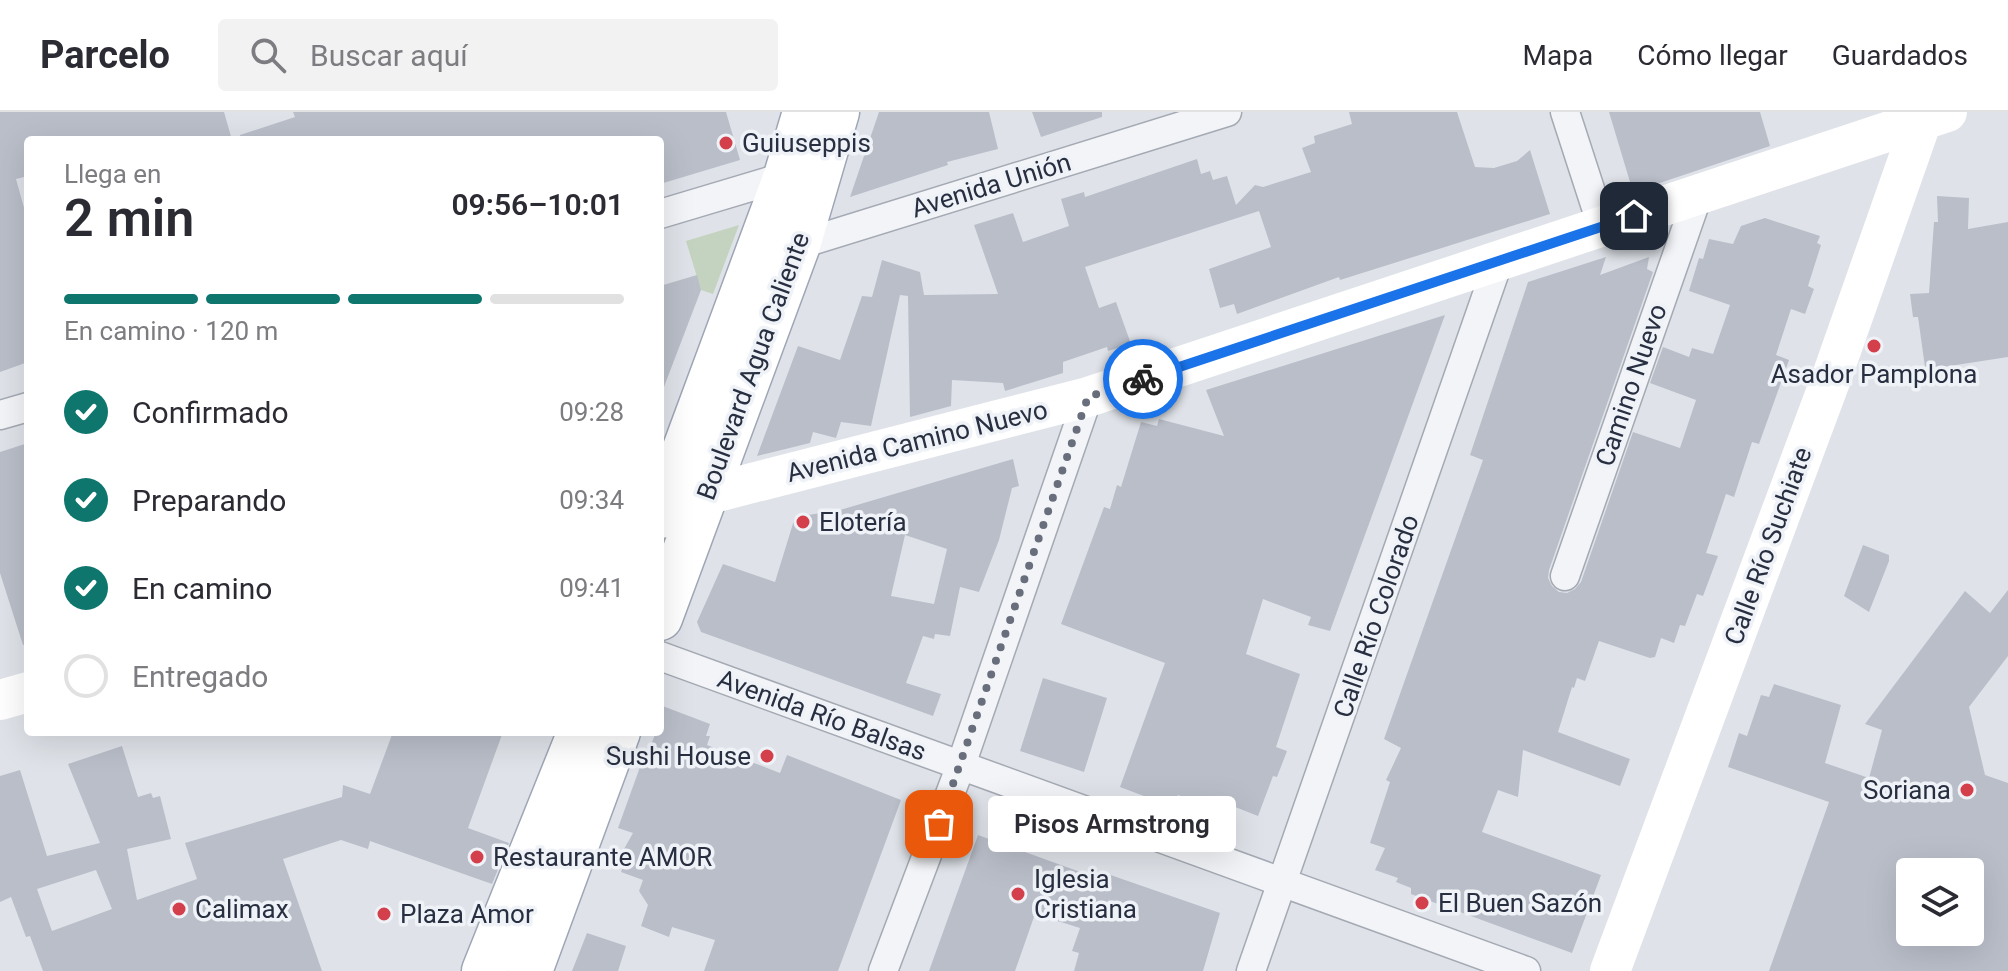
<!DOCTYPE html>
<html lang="es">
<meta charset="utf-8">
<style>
body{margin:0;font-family:Roboto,sans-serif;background:#f2f2f3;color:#2b2b33;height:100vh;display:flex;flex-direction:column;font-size:30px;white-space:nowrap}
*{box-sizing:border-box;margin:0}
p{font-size:26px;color:#7c7c81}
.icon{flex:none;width:44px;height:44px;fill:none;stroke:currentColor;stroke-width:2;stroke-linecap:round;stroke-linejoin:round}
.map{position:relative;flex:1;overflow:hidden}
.details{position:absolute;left:24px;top:24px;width:640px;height:600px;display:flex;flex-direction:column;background:#fff;border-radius:8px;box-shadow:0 8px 32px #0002}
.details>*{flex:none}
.buttons{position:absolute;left:1896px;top:746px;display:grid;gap:16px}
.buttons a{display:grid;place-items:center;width:88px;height:88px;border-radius:8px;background:#fff;box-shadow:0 8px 32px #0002;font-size:40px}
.pin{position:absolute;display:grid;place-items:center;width:68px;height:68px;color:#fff;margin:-34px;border-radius:16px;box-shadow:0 4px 12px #0006}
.courier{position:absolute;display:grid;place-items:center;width:80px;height:80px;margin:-40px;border:6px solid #1a73e8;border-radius:50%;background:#fff;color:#222;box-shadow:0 2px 10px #0007}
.bubble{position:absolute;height:56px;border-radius:8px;background:#fff;box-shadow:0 8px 32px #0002;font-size:26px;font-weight:600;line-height:56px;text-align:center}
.summary em{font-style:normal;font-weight:600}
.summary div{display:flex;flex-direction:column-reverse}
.summary{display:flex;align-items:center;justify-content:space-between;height:136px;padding:0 40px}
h1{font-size:52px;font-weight:600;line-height:60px}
.bar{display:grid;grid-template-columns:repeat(4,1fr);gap:12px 8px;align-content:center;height:96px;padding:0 40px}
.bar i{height:10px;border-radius:6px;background:#e1e1e2}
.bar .current{background:#0f766e}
.bar p{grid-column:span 4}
ol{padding:0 40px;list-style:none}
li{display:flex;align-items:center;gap:24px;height:88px}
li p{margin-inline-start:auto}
li .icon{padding:8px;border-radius:50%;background:#0f766e;color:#fff;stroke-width:4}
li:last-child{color:#7c7c81}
li i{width:44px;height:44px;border:4px solid #e1e1e2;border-radius:50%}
header{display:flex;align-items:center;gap:48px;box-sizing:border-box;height:112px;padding:0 40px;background:#fff;border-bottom:2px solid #e1e1e2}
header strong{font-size:38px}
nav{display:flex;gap:44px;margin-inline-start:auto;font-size:28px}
.search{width:560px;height:72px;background:#f2f2f3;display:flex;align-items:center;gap:20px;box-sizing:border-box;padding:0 28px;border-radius:8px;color:#7c7c81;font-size:30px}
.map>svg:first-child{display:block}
.green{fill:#c4d3c0}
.building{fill:#b9bec9;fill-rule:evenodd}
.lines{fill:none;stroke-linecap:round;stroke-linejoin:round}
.street-casing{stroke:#a4a9b3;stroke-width:31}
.primary-casing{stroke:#9ea6b5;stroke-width:47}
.street{stroke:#f2f4f7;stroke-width:28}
.secondary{stroke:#fff;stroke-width:40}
.primary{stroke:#fff;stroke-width:44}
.done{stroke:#686e7c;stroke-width:8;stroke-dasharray:0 14.4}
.route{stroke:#1a73e8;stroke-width:10}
.poi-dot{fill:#d3404c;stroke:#eff2f7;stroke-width:3}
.labels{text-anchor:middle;stroke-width:7;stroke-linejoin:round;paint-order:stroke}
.poi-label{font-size:26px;fill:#282f41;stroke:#eff2f7;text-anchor:start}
.street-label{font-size:26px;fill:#282f41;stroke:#eff2f7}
</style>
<header>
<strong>Parcelo</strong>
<div class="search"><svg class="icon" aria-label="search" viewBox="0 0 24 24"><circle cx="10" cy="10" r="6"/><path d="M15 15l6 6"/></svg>Buscar aquí</div>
<nav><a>Mapa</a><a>Cómo llegar</a><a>Guardados</a></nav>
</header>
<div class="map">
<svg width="2008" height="859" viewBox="0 0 2008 859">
<rect width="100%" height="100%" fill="#dfe3e9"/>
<path class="green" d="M739 113 713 182 701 178 686 129Z"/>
<path class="building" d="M0 0H224L232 28H28V64L16 67 28 110V250L0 260Z
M293 0H726L740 48 660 72V28H240V23L295 5Z
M879 0H989L998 37 947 50 948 53 850 85Z
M1032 0H1102V5L1041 25Z
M1349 0H1457L1475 55 1494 56 1517 49 1530 38 1550 102 1340 168 1339 165 1237 202 1234 192 1220 196 1209 157 1271 135 1259 99 1085 155 1099 196 1116 190 1131 232 1108 239 1107 235 1063 250V261L1005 279 1003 271 952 268 951 294 910 305 908 184 900 183 871 314 841 310 836 326 813 320 810 331 757 344 798 234 840 248 862 184 872 185 882 148 920 160 924 183 998 182 974 113 1013 101 1023 130 1069 114 1061 87 1084 80 1085 85 1197 47 1201 62 1210 59 1213 68 1227 64 1236 93 1255 73 1263 75 1311 60 1302 36 1315 31 1314 24 1352 12Z
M1609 0H1760L1770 34 1633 80Z
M1937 84 1969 86 1968 117 2008 110V245L1943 255H1925L1918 205H1913L1910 182 1929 181 1934 110H1938Z
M1765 106 1820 124 1817 131 1821 133 1808 174 1814 177 1805 202 1791 197 1776 243 1789 248 1759 332 1752 330 1734 385 1726 382 1706 441 1718 444 1703 484 1697 482 1685 514 1680 513 1674 531 1661 526 1655 545 1650 546 1599 529 1585 569 1577 566 1574 576 1572 575 1558 620 1630 647 1620 674 1523 638 1518 685 1498 678 1482 720 1601 763 1572 841 1411 782V776L1396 770 1398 766 1375 758 1385 736 1370 731 1390 670 1386 668 1401 636 1384 627 1483 348 1470 343 1528 170 1606 145 1600 163 1649 145 1647 157 1653 160 1549 458 1548 466 1552 474 1559 480 1567 481 1575 477 1581 470 1633 320 1680 336 1696 288 1650 271 1663 235 1689 245 1692 236 1713 242 1730 193 1689 179 1699 146 1703 147 1709 127 1733 132 1741 114Z
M697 163 701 178 662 280H660V174Z
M1445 203 1330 519 1308 513 1311 505 1263 487 1246 542 1300 562 1276 635 1287 639 1277 665 1273 664 1258 704 1220 689 1218 697H1214L1178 683 1173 695 1120 675 1165 551 1061 512 1104 395 1110 397 1117 373 1121 375 1141 310 1157 314 1159 307 1224 324 1206 278Z
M28 331V532L23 533 0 461V340Z
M1013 347 1019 374 1012 376 999 428 979 480 960 475 950 524 935 522 934 527 923 524 906 571 941 582 933 604 701 520 697 510 723 452 775 470 795 405 840 398ZM905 423 947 437 934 492 891 484Z
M1863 433 1889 443V449L1869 500 1844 484Z
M2008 478V544L1969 595 1985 663 2008 671V859H1769L1829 690 1728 655 1739 621 1747 624 1761 583 1769 585 1774 572 1841 593 1825 651 1869 666 1882 618 1865 612 1965 479 1990 501ZM1910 760H1970V820H1910Z
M1043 566 1107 586 1084 660 1020 639Z
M660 593 710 612 706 624H710L707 633 780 661 787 643 901 688 838 859H704L715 828 672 815 669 825 641 814 648 793 639 779 643 768 621 760 627 744 624 737 633 721 618 716 640 655 642 656 656 620H660Z
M393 620H503L468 716 509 731 492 772 370 729 368 737 341 728 283 747 322 859H43L30 824 26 825 11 785 0 790V664L20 658 47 744 100 731 68 652 122 634 138 685 151 681 153 686 160 684 171 727 127 737 137 788 197 767 185 731 342 685 343 673 370 682ZM96 758 112 797 52 819 37 777Z
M978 723 1097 766 1099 759 1220 801 1203 859H1074L1079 841 1072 839 1080 816 1035 802 1015 859H929Z
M587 821 626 834 618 859H572Z"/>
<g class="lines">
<defs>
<path id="street" d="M1565 0 1602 114
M660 102 797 61
M788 136 1227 0
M0 303 28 295
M1565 464 1698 83
M660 544 1526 859
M883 859 961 653 1088 285
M1251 859 1499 148"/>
<path id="primary" d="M660 404 786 64 805 0
M660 506 798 133 837 0
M484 859 580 620
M530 859 618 620"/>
</defs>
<use href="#street" class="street-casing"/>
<use href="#primary" class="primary-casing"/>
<use href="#street" class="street"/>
<path class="secondary" d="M678 390 1088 285 1947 0
M0 588 28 580
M1610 859 1832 264 1922 8"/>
<use href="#primary" class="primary"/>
</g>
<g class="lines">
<path class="done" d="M939 712 1088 285 1143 267"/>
<path class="route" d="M1143 267 1634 104"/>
</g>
<g class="poi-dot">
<circle cx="726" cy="31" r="8"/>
<circle cx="1874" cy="234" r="8"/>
<circle cx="803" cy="410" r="8"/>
<circle cx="767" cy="644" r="8"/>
<circle cx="1967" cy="678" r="8"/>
<circle cx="477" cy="745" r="8"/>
<circle cx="1018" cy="782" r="8"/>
<circle cx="1422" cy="791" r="8"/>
<circle cx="179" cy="797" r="8"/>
<circle cx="384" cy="802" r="8"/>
</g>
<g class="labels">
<g class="poi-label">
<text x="742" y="40">Guiuseppis</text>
<text x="1874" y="271" text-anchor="middle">Asador Pamplona</text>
<text x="819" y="419">Elotería</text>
<text x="751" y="653" text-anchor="end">Sushi House</text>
<text x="1951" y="687" text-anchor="end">Soriana</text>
<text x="493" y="754">Restaurante AMOR</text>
<text x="1034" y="776">Iglesia<tspan x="1034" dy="30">Cristiana</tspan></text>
<text x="1438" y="800">El Buen Sazón</text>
<text x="195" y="806">Calimax</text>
<text x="400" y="811">Plaza Amor</text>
</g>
<g class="street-label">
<text transform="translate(991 73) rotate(-17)" y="9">Avenida Unión</text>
<text transform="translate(753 254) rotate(-70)" y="9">Boulevard Agua Caliente</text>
<text transform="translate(1631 273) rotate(-71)" y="9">Camino Nuevo</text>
<text transform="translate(917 329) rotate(-14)" y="9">Avenida Camino Nuevo</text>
<text transform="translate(1768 434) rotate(-70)" y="9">Calle Río Suchiate</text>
<text transform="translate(1376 504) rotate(-71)" y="9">Calle Río Colorado</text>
<text transform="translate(822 603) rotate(20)" y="9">Avenida Río Balsas</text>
</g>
</g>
</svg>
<div class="buttons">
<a><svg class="icon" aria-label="layers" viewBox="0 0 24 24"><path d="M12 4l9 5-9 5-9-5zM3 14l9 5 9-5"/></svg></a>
</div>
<div class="pin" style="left:939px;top:712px;background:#ea580c"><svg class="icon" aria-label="bag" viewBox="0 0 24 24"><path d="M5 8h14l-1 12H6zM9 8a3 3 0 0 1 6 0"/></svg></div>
<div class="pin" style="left:1634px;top:104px;background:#1f2937"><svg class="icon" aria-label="home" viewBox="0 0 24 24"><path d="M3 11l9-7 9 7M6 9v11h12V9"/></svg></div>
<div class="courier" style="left:1143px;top:267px"><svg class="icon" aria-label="bike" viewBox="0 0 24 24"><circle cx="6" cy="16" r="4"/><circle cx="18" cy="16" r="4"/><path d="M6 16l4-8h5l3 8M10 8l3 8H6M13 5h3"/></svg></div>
<div class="bubble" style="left:988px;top:684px;width:248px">Pisos Armstrong</div>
<section class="details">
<div class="summary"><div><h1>2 min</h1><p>Llega en</p></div><em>09:56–10:01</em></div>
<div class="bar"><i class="current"></i><i class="current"></i><i class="current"></i><i></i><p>En camino · 120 m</p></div>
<ol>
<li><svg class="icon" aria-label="check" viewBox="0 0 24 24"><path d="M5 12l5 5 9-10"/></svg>Confirmado<p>09:28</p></li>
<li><svg class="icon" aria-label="check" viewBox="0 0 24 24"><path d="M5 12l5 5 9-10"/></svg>Preparando<p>09:34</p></li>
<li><svg class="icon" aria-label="check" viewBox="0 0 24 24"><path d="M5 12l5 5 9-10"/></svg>En camino<p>09:41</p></li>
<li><i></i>Entregado</li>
</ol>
</section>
</div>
